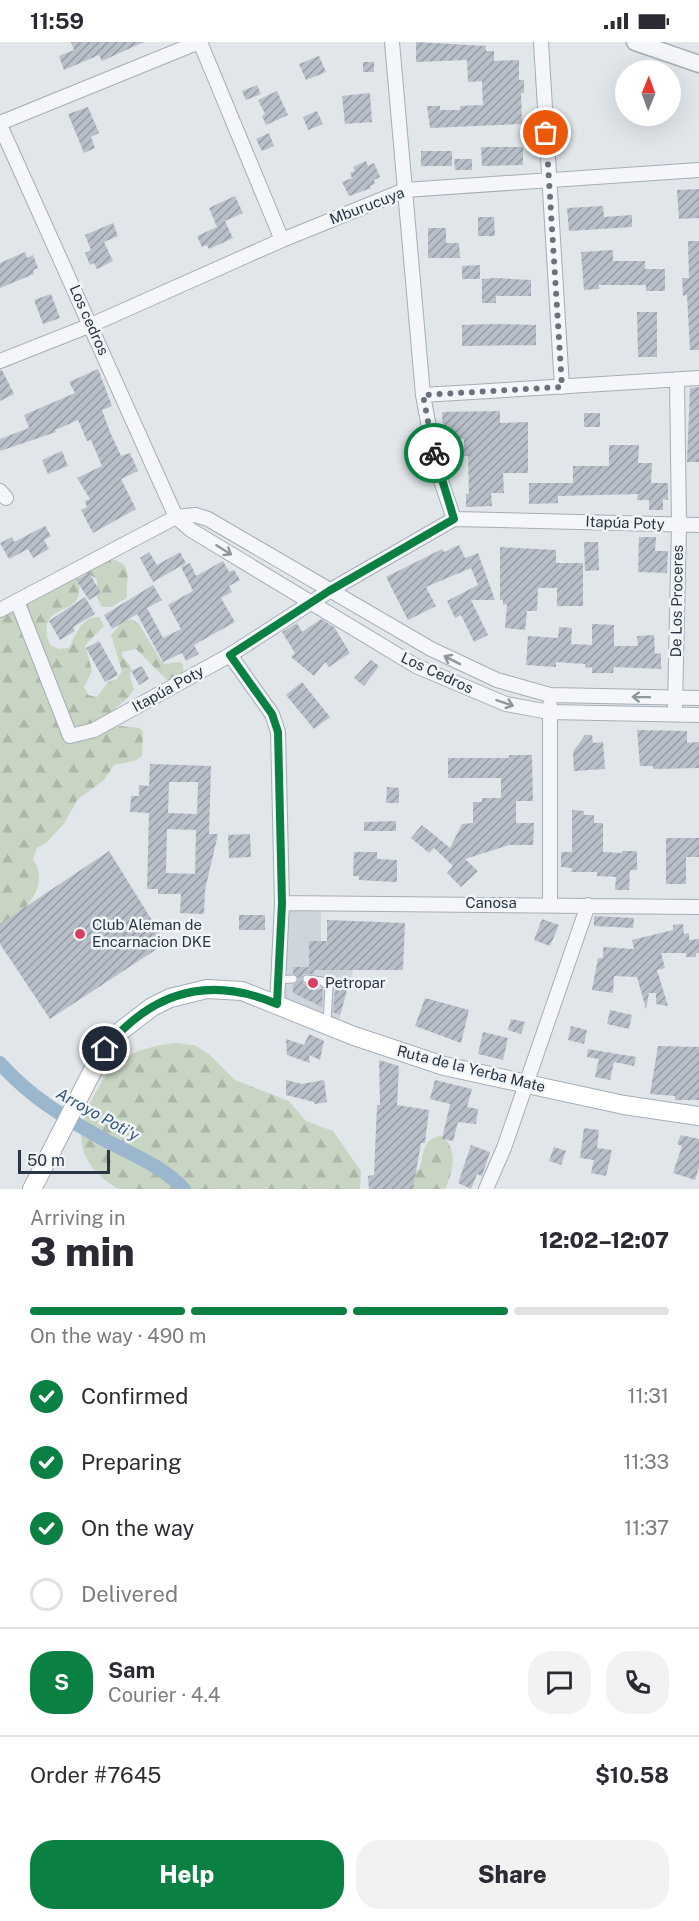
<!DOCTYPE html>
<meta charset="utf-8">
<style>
body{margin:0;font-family:"Public Sans",sans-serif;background:#f2f2f3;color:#2b2b33;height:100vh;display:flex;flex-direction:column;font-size:22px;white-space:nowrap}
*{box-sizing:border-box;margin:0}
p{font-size:20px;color:#7c7c81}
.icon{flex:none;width:33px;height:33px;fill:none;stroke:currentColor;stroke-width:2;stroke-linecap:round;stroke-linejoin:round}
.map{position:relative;height:1147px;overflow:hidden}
.side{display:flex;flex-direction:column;background:#fff;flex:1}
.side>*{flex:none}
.needle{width:39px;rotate:1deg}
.fabs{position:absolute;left:615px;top:18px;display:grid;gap:12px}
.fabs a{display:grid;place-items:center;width:66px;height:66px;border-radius:50%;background:#fff;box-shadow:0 6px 24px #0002;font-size:30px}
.scale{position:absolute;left:18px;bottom:15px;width:92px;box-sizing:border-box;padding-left:6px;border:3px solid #283544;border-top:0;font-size:16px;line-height:21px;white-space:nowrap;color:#283544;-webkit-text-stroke:4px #f1f5f8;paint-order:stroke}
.pin{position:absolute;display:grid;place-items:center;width:51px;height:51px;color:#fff;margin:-26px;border:3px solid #fff;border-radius:50%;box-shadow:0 2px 6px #0007}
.courier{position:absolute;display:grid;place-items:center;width:60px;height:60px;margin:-30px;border:4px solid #0b8043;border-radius:50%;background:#fff;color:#222;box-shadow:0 2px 8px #0007}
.head em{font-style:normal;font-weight:800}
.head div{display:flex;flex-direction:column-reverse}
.head{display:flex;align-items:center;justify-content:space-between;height:102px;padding:0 30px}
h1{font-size:39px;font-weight:800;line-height:45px}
.bar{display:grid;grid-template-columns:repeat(4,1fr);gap:9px 6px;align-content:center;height:72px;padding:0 30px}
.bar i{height:8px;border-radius:4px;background:#e1e1e2}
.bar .active{background:#0b8043}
.bar p{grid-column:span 4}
.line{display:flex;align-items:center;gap:15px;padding:0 30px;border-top:2px solid #e1e1e2}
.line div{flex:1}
.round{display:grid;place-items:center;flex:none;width:63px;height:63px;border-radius:24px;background:#f2f2f3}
ol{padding:0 30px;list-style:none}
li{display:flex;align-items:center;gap:18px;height:66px}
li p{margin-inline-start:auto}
li .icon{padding:6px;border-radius:50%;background:#0b8043;color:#fff;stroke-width:4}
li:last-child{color:#7c7c81}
li i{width:33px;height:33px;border:3px solid #e1e1e2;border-radius:50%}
.action{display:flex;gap:12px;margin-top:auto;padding:12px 30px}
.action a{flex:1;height:69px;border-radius:24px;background:#0b8043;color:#fff;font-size:24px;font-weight:800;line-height:69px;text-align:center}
.action a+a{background:#f2f2f3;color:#2b2b33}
.status{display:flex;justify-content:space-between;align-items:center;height:42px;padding:0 30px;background:#fff;direction:ltr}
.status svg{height:16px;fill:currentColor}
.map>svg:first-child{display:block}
.built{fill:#cfd5dd}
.forest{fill:url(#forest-firs)}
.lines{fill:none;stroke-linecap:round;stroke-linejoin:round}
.canal{stroke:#9ab7cd;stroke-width:14}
.building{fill:url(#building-hatch);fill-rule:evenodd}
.service-casing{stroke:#a6adb6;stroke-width:9}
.minor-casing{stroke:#a6adb6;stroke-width:16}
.tertiary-casing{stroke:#a6adb6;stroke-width:19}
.secondary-casing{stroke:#a6adb6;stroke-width:20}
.service{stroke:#f5f6f9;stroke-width:7}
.minor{stroke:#f5f6f9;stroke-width:14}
.tertiary{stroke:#f5f6f9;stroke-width:16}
.secondary{stroke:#fff;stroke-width:18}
.oneway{stroke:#8e969e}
.done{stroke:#69737e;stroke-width:6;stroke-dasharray:0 10.8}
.route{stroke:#0b8043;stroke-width:8}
.poi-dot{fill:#d74063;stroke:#f1f5f8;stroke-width:2}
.labels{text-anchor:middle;stroke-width:5;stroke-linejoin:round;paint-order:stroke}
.street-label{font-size:15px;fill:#283544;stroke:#f1f5f8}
.poi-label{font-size:15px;fill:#283544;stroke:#f1f5f8;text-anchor:start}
.water-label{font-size:16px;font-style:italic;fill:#30577a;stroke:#f1f5f8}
</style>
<div class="status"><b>11:59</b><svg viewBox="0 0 49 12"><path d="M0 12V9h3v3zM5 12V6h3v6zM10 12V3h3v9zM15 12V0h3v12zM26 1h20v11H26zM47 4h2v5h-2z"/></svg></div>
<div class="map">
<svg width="699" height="1147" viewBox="0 0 699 1147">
<defs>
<pattern id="forest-firs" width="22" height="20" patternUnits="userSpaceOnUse" patternTransform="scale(1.5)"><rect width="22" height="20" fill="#c8d5c2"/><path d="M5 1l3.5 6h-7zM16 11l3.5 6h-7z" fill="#acb7a8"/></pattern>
<pattern id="building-hatch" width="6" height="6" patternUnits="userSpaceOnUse" patternTransform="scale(1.5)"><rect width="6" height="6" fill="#b8bfc9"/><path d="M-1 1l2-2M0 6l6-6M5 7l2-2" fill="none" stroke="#969ca5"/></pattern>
</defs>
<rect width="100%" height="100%" fill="#e1e6eb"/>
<path class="built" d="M282 863H321V925L353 928 339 979 281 954Z"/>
<path class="forest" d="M115 518C133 524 126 538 127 555L112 565H102L97 556V537L88 532 79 535C79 541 80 550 78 555 72 572 35 565 50 603L59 607 69 606C77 591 81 575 99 575L104 584 85 603 92 629 84 645 88 653 97 655 108 640 117 637 122 629 111 593 123 579 132 577 139 582 161 619 165 622 180 620 183 622V632L172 640 167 638 136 607 122 610V614L131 625 130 635 134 647C124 665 109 663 105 689L120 684 140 686 143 690 142 714 134 719 114 723 104 738 77 758 64 782 46 801 37 806 33 817C52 847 22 869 0 888V573L97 519Z
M174 1001 194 1003 209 1012 235 1038 289 1059 306 1079 333 1089 361 1129 360 1147H118C76 1121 72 1091 96 1050 102 1040 108 1027 118 1020 135 1008 153 1004 174 1001Z
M441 1094C459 1106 453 1130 445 1147H411L410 1132 419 1128C425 1112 421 1097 441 1094Z"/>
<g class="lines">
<path class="canal" d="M0 1021C29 1054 66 1077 105 1098 133 1113 161 1123 184 1147"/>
</g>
<path class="building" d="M71 0H144L102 19 99 13 64 28 59 14 74 8Z
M416 0 486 4V9H494V19L519 18V38H524V51H521L522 82 430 86 427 64H440V68H460V64L483 63 482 39 468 40 467 18 416 20Z
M319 14 326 30 306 38 299 22Z
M363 20H374V30H363Z
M257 43 261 52 246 58 242 49Z
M277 49 288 73 266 83 262 74 265 72 258 58Z
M370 51 372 80 345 82 342 54Z
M88 65 99 91 91 95 95 106 84 111 68 72Z
M317 69 323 82 308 88 303 75Z
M269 91 274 104 262 109 256 97Z
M481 105H523V123L482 124Z
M421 109H452V124H421Z
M454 117H472V128H455Z
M366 119 368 124 374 121 380 135 374 138 375 142 370 144 371 146 349 154 342 140 352 136 350 131 355 129 353 125Z
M699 147V176L679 177 677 148Z
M235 154 243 171 225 179 233 196 209 207 207 203 202 205 197 194 217 185 209 166Z
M603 164 604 175 632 173V185L569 189 567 166Z
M478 175H494L495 194H478Z
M113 181 118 194 104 200 113 219 97 227 94 221 90 223 85 211 91 208 85 193Z
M428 186H446V201H459L460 216H428Z
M688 199H699V308H690L687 253 683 254 682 236H689Z
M613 208V219H645V227H665V249H646V243H599V247L584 248 581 210Z
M25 210 27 216 33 213 38 226 33 228 34 232 0 246V221Z
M480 223V237H462V224Z
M496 236 531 238V254H496V261H482V237Z
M51 252 60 276 43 282 34 258Z
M637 270H657V315H638Z
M496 282 536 283V303L462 304V283Z
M98 327 112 364 102 368 110 390 121 414 130 411 138 429 121 437 136 467 93 491 81 468 87 465 85 459 90 457 77 436 102 424 91 398 87 399 78 378 55 388 56 390 0 409V397L29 386 24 373 75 351 69 340Z
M0 328H2L14 352 0 359Z
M699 345V420H687L690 346Z
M500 369V381L528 380V431H503L504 451H491L492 464 466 465V452H469L468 414H464V397H452L451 390H443L442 370Z
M584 371H600V385H584Z
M609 403H639L638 421H652L651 441H668V458L663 457V468H649V458H637L638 452 558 454V461L529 462V441H573V424H609Z
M62 409 68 424 48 432 42 418Z
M45 484 51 494 44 498 49 507 33 516 28 507 9 517 0 501 12 495 14 500Z
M639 495H656L655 509H668L667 531 638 530Z
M584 500H598L599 528 585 529Z
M459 503 465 516 478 511 495 558H471L488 593 474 600 461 573 455 576 447 559 478 543 471 526 426 545 436 564 408 578 386 535 442 507 444 510Z
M500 505 556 508V521H583V564H557V546H538L537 569H527L525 588 505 586 507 562 503 563V558H500Z
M149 510 157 523 180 510 186 521 153 540 140 516Z
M223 519 229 530 234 528 240 538 229 544 232 550 221 556 235 580 194 603 199 612 186 619 182 611 163 620 137 572 112 587 104 573 153 543 162 558 147 566 163 596 181 587 168 563 193 549 181 525 190 521 196 534Z
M89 531 101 551 89 558 76 538Z
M85 555 95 572 73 585 75 589 60 598 49 579Z
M321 577 334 585 350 611 329 625 325 620 314 634 291 615 295 611 282 590 297 581 302 590Z
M592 582 614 583V604H638L637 594 654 593 655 612 661 611V627L614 625 613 631H592V625L585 626V622L556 620V625L526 623 528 594 558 596 559 585 572 586 571 602 592 603Z
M99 599 118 633 105 640 86 606Z
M371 618 379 624 364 644 354 636Z
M142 624 149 637 139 643 131 629Z
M302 640 330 675 314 687 286 653Z
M637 688 687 689V701L699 700V726L653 727V724H640Z
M585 693H592L593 701 603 700 605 727 574 729 573 710Z
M509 713H532L533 759H516V781H534L533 803H509L465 817 478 829 461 845 447 831 453 824 434 806 429 811 411 796 422 783 450 806 462 782 473 781V760H482V756H501V736H448V716H509Z
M150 722 211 724 209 792H218L205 848 204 872 180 871 181 852H158V847H147L149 771 130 770 131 754H139V743L149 744ZM169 740H198L197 772 168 771ZM167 787 196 788 195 832 166 831Z
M387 745 399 746V761H386Z
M572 768 584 769V773H594V781H603V810L622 811V809H637V828H630L629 848H615L616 835 597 834V830H571L572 826 561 825V810H572Z
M396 779V789H364V780Z
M250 792 251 815 229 816 228 793Z
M666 796H699V815H686V842H666Z
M109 809 166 901 50 977 0 902V882Z
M354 810H377V817L397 818V840L359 838V834H353Z
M239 873H265V888H239Z
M594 874 634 876 633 886 594 884Z
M542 877 559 883 550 904 534 898Z
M327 878 405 881 403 928H314V932H304L302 936 303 941 314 944 313 947H323L322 965 293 951V943L299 937 293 931V925H309V899H327Z
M683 882 684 892 689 891V898L699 897V911H696V915H686V911H661L665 926 657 928 668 964 656 962V951H649L646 967 637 935 614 934 613 951 592 948 598 916H603V905L634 907 632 898 673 888V883Z
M335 947H347L340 973 333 970Z
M425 956 469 968 461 1001 415 984Z
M610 968 632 973 629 987 607 982Z
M511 977 525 980 521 992 508 988Z
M571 984 587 988 584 1002 568 998Z
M483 990 508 996 503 1018 478 1012Z
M309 992 324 999 320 1018 309 1013 310 1021 287 1013 286 997 304 1003Z
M658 1004 699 1005V1058H675V1054L650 1052Z
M588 1007 636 1015 634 1024 614 1020 610 1038 595 1035 599 1017 587 1015Z
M379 1018 399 1024 397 1063 429 1068 425 1101H421L413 1147H369L368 1134 374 1133 377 1063H380Z
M286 1038 302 1042 324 1038 327 1060 315 1062 314 1060 286 1053Z
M435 1038 472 1047 467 1065 478 1067 476 1082 458 1080 453 1099 442 1097 450 1062 430 1057Z
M584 1086 599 1088 597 1106 612 1108 606 1134 591 1131 594 1118 580 1116Z
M681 1093 699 1097V1125L695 1138 673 1131 682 1104 677 1102Z
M471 1103 490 1110 482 1134 477 1132 471 1147 458 1141Z
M554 1105 566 1109 561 1123 549 1119Z"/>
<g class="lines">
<defs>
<path id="service" d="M307 937 322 939 329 945 327 980
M278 938 293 937"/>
<path id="minor" d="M200 0 282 198
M392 0 423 353 436 424 454 477
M541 0 562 345
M0 81 199 0
M0 83 176 475 191 488 416 624 506 662 549 670 699 673
M0 319 91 283 282 198 405 148 699 128
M423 353 699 336
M0 449 6 456
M17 559 70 694 94 688 230 613 329 549 454 477 699 483
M0 568 176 475 195 473 208 477 431 607 497 638 550 653 699 656
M230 613 272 672 278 690 282 861 277 962
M550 663V861
M675 665 679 483 677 337
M282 861 699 865
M486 1147 504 1106 588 863"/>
<path id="tertiary" d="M635 0 699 22"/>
<path id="secondary" d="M32 1147 96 1022 118 991 152 965 170 956 207 947 242 949 354 994 444 1024 624 1063 699 1074"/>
</defs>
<use href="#service" class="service-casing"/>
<use href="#minor" class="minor-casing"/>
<use href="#tertiary" class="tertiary-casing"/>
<use href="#secondary" class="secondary-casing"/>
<use href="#service" class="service"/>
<use href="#minor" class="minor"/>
<use href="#tertiary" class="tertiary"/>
<use href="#secondary" class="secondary"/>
</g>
<defs><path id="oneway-shaft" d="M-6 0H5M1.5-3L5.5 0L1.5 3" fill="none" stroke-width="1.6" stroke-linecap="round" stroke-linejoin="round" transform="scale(1.5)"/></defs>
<g class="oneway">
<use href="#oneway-shaft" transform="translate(224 508) rotate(32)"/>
<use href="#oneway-shaft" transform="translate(452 618) rotate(-153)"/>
<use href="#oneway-shaft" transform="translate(641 655) rotate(-179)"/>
<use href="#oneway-shaft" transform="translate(505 661) rotate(19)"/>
</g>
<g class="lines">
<path class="done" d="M434 411 423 353 562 345 546 91"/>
<path class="route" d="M105 1007C152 949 209 933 277 962L282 861 278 690 272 672 230 613 329 549 454 477 434 411"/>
</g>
<g class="poi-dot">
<circle cx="80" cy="892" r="6"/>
<circle cx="313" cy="941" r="6"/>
</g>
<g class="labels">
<g class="street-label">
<text transform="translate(367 164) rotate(-21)" y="5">Mburucuya</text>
<text transform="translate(89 278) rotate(66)" y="5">Los cedros</text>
<text transform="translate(625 481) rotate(2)" y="5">Itapúa Poty</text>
<text transform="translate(677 559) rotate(-89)" y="5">De Los Proceres</text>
<text transform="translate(437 631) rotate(25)" y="5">Los Cedros</text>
<text transform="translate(168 647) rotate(-29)" y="5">Itapúa Poty</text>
<text x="491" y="866">Canosa</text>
<text transform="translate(471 1027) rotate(14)" y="5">Ruta de la Yerba Mate</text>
</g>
<g class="poi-label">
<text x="92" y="888">Club Aleman de<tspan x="92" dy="17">Encarnacion DKE</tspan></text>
<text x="325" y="946">Petropar</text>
</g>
<g class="water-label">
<text transform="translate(98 1072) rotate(29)" y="6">Arroyo Poti'y</text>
</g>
</g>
</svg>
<div class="fabs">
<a><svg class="needle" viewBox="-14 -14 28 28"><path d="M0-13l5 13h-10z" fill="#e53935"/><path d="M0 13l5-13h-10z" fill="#7c7c81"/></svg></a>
</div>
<div class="scale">50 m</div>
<div class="pin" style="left:546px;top:91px;background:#ea580c"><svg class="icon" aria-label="bag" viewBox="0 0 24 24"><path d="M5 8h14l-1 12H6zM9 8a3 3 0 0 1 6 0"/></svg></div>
<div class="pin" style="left:105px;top:1007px;background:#1f2937"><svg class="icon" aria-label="home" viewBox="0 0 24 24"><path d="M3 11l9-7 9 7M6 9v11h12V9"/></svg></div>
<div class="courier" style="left:434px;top:411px"><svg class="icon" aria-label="bike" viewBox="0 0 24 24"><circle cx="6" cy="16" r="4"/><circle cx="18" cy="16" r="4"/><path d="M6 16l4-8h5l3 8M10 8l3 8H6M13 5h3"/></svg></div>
</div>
<section class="side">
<div class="head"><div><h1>3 min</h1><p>Arriving in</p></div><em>12:02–12:07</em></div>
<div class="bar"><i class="active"></i><i class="active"></i><i class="active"></i><i></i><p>On the way · 490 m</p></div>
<ol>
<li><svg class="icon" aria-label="check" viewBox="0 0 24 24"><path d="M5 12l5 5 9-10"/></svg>Confirmed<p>11:31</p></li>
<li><svg class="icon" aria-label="check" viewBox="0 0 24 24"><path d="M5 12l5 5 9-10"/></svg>Preparing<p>11:33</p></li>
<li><svg class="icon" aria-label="check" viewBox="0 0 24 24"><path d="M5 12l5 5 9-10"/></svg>On the way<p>11:37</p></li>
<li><i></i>Delivered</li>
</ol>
<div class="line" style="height:108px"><b class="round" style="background:#0b8043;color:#fff">S</b><div><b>Sam</b><p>Courier · 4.4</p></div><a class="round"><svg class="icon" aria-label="chat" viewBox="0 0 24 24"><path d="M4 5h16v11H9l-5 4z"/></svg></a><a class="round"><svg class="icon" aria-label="phone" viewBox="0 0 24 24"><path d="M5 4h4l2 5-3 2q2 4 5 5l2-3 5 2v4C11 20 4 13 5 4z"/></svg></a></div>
<div class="line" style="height:78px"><div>Order #7645</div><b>$10.58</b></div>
<div class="action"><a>Help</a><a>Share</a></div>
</section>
